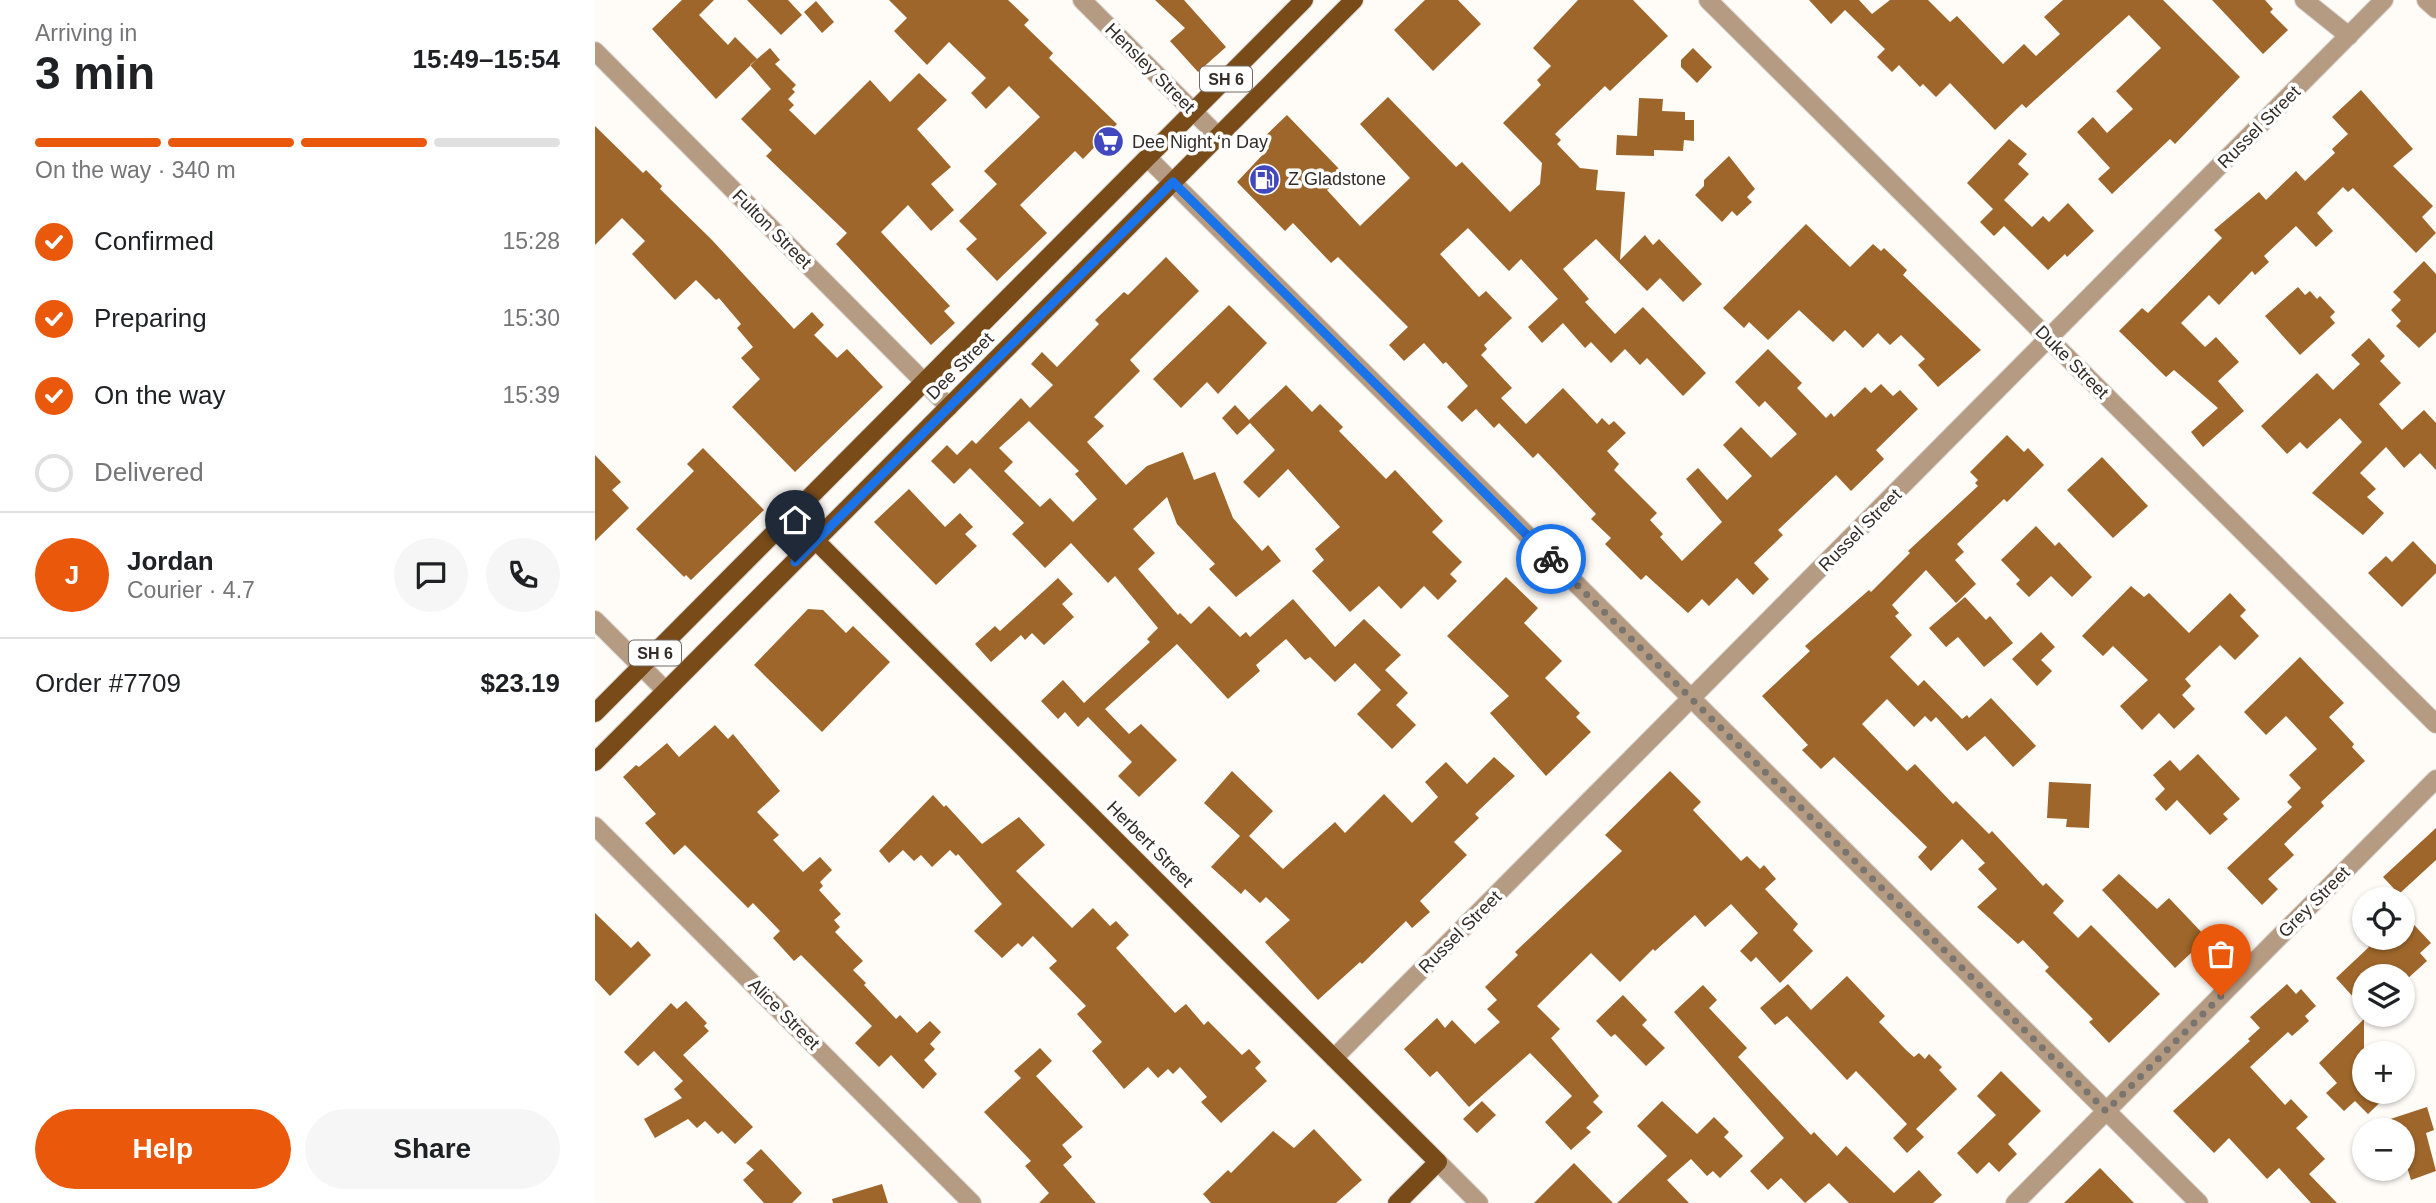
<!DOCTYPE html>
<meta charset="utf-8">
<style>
body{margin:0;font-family:Arial,sans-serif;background:#f6f6f6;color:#202124;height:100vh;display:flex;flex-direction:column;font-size:26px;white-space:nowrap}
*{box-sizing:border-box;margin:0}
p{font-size:23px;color:#757577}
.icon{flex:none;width:38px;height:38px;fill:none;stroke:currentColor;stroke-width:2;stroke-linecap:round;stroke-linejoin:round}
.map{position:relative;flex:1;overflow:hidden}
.side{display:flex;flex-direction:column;background:#fff;width:595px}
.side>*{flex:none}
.tools{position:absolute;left:1757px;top:887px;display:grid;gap:14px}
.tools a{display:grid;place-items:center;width:63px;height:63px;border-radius:50%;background:#fff;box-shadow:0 2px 5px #0004;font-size:35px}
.pin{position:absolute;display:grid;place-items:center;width:60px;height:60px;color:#fff;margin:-72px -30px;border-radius:50% 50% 50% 0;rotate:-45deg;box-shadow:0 0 7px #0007}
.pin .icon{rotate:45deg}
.courier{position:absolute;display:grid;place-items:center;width:70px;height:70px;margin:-35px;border:5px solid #1a73e8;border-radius:50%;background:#fff;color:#222;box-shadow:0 2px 9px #0007}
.headline em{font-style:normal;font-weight:700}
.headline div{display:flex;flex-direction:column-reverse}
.headline{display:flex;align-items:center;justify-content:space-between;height:119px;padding:0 35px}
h1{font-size:46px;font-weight:700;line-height:52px}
.bar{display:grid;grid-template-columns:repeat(4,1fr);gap:10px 7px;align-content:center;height:84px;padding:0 35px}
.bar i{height:9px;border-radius:5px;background:#e0e0e0}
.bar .on{background:#ea580c}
.bar p{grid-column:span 4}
.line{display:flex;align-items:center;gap:18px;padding:0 35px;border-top:2px solid #e0e0e0}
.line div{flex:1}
.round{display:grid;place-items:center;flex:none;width:74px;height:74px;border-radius:37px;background:#f6f6f6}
ol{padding:0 35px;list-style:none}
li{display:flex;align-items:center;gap:21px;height:77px}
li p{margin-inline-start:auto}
li .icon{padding:7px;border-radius:50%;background:#ea580c;color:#fff;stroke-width:4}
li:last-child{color:#757577}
li i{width:38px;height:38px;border:4px solid #e0e0e0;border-radius:50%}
.primary-button{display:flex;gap:14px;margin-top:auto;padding:14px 35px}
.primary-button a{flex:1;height:80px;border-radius:42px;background:#ea580c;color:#fff;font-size:28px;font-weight:700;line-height:80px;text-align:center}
.primary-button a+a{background:#f6f6f6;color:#202124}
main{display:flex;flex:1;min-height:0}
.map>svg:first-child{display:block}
.building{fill:#9e662a;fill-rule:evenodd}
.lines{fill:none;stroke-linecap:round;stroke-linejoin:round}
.minor-casing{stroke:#dad6d1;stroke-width:20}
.major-casing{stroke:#dad6d1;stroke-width:20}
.minor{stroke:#b69b83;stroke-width:18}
.major{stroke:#784b19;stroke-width:18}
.done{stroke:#7a746e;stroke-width:7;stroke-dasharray:0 12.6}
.route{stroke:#1a73e8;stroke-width:9}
.labels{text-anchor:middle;stroke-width:7;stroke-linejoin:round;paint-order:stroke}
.shield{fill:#fff;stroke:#706b66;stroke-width:2}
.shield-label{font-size:16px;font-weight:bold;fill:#332b25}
.street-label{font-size:18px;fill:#332b25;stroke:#fff}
.poi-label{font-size:18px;fill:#332b25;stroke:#fff;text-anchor:start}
</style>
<main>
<section class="side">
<div class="headline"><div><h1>3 min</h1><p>Arriving in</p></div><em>15:49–15:54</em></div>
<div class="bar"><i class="on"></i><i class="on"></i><i class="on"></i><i></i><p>On the way · 340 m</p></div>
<ol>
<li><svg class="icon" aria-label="check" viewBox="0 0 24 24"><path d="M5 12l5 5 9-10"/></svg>Confirmed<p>15:28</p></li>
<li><svg class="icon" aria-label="check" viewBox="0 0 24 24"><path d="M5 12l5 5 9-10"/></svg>Preparing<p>15:30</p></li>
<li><svg class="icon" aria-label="check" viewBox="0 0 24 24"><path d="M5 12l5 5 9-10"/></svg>On the way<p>15:39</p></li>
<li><i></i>Delivered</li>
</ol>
<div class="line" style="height:126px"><b class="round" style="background:#ea580c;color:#fff">J</b><div><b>Jordan</b><p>Courier · 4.7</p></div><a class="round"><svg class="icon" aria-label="chat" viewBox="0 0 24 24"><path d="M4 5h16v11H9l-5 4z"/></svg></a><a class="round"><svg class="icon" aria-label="phone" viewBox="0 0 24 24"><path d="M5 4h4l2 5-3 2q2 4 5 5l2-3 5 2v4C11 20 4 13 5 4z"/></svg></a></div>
<div class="line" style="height:91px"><div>Order #7709</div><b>$23.19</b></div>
<div class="primary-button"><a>Help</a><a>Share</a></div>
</section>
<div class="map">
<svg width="1841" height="1203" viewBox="0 0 1841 1203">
<rect width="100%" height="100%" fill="#fffbf7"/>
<path class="building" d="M87 0H119L104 15 133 45 140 37 162 59 121 99 57 29Z
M152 0H193L207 15 186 35Z
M294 0H413L434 20 429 25 458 53 454 58 522 124 488 159 480 151 425 205 452 233 402 281 371 249 382 239 364 221 402 184 389 171 445 117 414 86 391 109 376 93 391 78 354 42 332 65 299 31 312 18Z
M560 0H589L631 47 603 72 575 41 590 28Z
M830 0H863L886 24 838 71 799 30Z
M983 0H1038L1073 36 1015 91 1010 86 960 134 966 140 962 144 985 168 1003 170 1001 190 1030 192 1025 260 1050 235 1058 245 1064 239 1107 284 1088 302 1065 278 1052 291 1001 239 968 269 994 299 990 302 1020 334 1048 307 1111 373 1088 396 1052 358 1045 365 1030 349 1016 363 996 342 990 348 968 323 947 343 933 327 963 299 926 259 914 271 873 228 845 254 884 297 891 291 917 318 889 345 892 349 886 355 917 388 906 398 931 424 968 388 1002 424 1007 418 1014 425 1019 421 1031 433 1012 451 1024 464 1019 470 1062 513 1055 520 1068 534 1065 537 1087 561 1127 522 1091 479 1103 468 1132 500 1157 476 1128 445 1146 427 1176 458 1202 434 1170 401 1164 407 1140 382 1173 349 1207 383 1202 388 1231 418 1236 413 1239 417 1270 387 1276 393 1286 384 1298 396 1305 390 1323 409 1281 450 1289 459 1256 491 1241 475 1183 530 1188 535 1159 563 1174 579 1158 595 1142 578 1114 606 1107 599 1093 613 1051 575 1046 580 1010 544 1016 538 996 519 1001 514 943 453 938 458 904 423 899 428 881 409 867 422 852 407 873 386 851 362 848 364 829 343 809 361 794 345 813 327 743 257 736 263 698 223 690 231 642 182 674 148 666 140 692 115 749 174 732 190 765 226 815 178 765 124 793 97 861 167 867 162 915 212 945 184 947 163 908 123 946 85 942 80 956 66 938 48Z
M1214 0H1264L1277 14 1295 0H1333L1355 22 1362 16 1408 64 1429 44 1441 56 1465 34 1449 17 1468 0H1568L1645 77 1580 144 1575 139 1517 194 1503 179 1515 168 1482 132 1498 117 1512 133 1538 109 1521 91 1566 48 1534 15 1431 108 1427 104 1400 130 1355 83 1341 97 1328 84 1325 87 1304 65 1297 72 1282 57 1290 49 1250 10 1236 24Z
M1617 0H1670L1678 9 1675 12 1693 30 1668 54Z
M221 1 239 22 227 33 209 12Z
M175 48 185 60 180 64 201 85 197 89 200 92 193 99 199 105 194 110 220 135 275 80 295 102 324 73 352 100 322 129 356 167 336 184 359 210 336 231 313 205 286 232 355 306 349 311 360 323 336 345 241 244 252 233 171 156 177 150 146 119 176 89 155 65Z
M1098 48 1117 67 1102 83 1086 67V60Z
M1766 90 1818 149 1798 166 1838 206 1827 217 1841 233 1821 253 1758 188 1753 192 1748 187 1722 213 1738 231 1721 247 1701 226 1669 256 1674 262 1660 275 1657 271 1624 305 1614 295 1586 323 1610 347 1621 337 1644 362 1623 381 1649 411 1608 447 1596 432 1623 408 1579 370 1571 377 1524 331 1547 308 1553 313 1627 238 1619 230 1664 192 1671 200 1701 171 1710 181 1740 153 1737 149 1753 134 1737 117Z
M1044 98 1068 99 1067 111 1090 112V120H1099V141L1089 140 1088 151 1059 150V156L1021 155 1022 135 1042 136Z
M0 126 48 173 51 170 67 186 65 189 117 240 199 329 217 312 229 325 219 335 242 358 252 349 288 387 200 472 137 407 165 379 146 358 158 347 142 328 146 324 124 298 121 300 101 280 80 300 37 254 50 241 27 218 0 245Z
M1414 139 1432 154 1423 164 1434 174 1409 200 1437 227 1448 216 1454 222 1473 203 1499 231 1472 257 1470 254 1453 270 1409 226 1399 236 1385 222 1398 209 1372 183Z
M1134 156 1160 189 1152 197 1157 202 1142 216 1137 211 1127 222 1100 195 1109 186V180Z
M1211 224 1255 267 1278 244 1286 251 1289 248 1312 270 1308 275 1386 350 1343 387 1323 365 1330 359 1306 335 1295 345 1283 333 1268 348 1250 330 1238 342 1204 310 1173 340 1154 322 1149 328 1128 308Z
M571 257 604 291 535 360 545 371 499 417 509 426 492 442 531 485 552 466 588 452 599 480 620 472 638 518 667 551 673 545 686 561 641 597 614 569 620 564 582 524 572 497 538 529 560 553 543 569 583 615 585 613 596 624 614 606 645 637 651 632 655 637 698 599 740 647 769 619 806 655 790 670 813 693 801 705 821 725 797 749 762 714 786 690 760 663 740 682 715 657 710 660 691 639 661 665 665 671 633 699 582 644 510 709 534 734 546 724 582 760 544 797 523 776 537 762 493 717 483 727 470 712 463 719 446 701 468 680 489 703 555 642 552 639 563 628 520 576 513 583 476 543 450 568 417 534 429 523 375 468 359 484 336 461 352 445 362 455 377 440 381 444 426 398 435 408 458 385 436 364 447 352 462 367 504 324 500 320 529 292 533 295ZM434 421 484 471 480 474 502 499 478 522 455 498 445 507 409 471 418 462 404 448Z
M1829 261 1841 274V332L1824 348 1801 326 1806 321 1796 310 1806 300 1798 292Z
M1703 287 1710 295 1715 291 1722 299 1725 296 1740 312 1735 317 1740 323 1705 355 1670 316Z
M634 305 672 343 623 394 612 382 586 408 558 379Z
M1774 338 1790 356 1785 361 1806 383 1784 404 1807 430 1829 410 1841 423V470L1825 453 1809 468 1791 447 1765 473 1781 489 1772 497 1789 513 1768 535 1717 493 1767 442 1745 418 1712 449 1705 442 1692 454 1666 426 1722 373 1738 390 1765 364 1756 355Z
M691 385 717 412 725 404 748 427 744 431 791 479 800 470 848 521 837 532 867 562 855 574 862 581 843 600 829 586 806 609 784 586 755 612 717 571 729 560 720 549 745 527 693 469 664 498 648 482 680 450 655 423 642 435 627 418 640 405 654 420Z
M1412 435 1429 452 1433 448 1449 465 1412 502 1409 499 1362 544 1369 552 1360 560 1381 584 1361 603 1331 570 1297 605 1304 613 1300 616 1317 635 1295 657 1323 686 1329 680 1367 719 1372 715 1374 718 1396 698 1441 746 1418 767 1390 736 1372 751 1341 717 1336 722 1330 716 1319 727 1292 699 1267 724 1312 771 1320 764 1358 804 1361 801 1394 834 1397 831 1448 886 1451 883 1469 901 1458 913 1483 938 1496 925 1565 994 1514 1043 1494 1022 1498 1019 1450 971 1454 967 1428 940 1423 944 1382 907 1402 889 1383 869 1390 863 1367 839 1336 871 1323 857 1332 847 1239 757 1226 769 1207 750 1213 745 1167 696 1215 651 1210 646 1274 590 1276 592 1315 553 1313 551 1383 486 1380 483 1383 480 1375 472Z
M108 448 169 510 96 580 91 575 89 577 41 529 99 471 92 464Z
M0 455 26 482 17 490 34 508 0 541Z
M1507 457 1553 506 1518 538 1472 490Z
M314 489 350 527 365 513 378 527 370 534 382 546 341 585 279 522Z
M1441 526 1460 546 1464 542 1497 577 1477 597 1456 576 1434 597 1421 584 1425 580 1406 560Z
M1818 541 1841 565V573L1807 607 1773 573 1791 556 1797 562Z
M911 577 943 608 929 623 967 661 950 678 985 713 981 717 996 732 951 776 895 713 914 696 852 636Z
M463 578 478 594 467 604 479 617 449 645 437 633 430 640 426 635 396 662 380 644 400 626 405 631Z
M1536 586 1549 597 1554 593 1594 633 1635 593 1651 610 1645 616 1664 636 1640 660 1625 645 1590 679 1596 686 1587 695 1600 709 1579 729 1564 713 1547 730 1525 706 1553 680 1518 646 1508 656 1487 636Z
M1370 597 1391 620 1395 616 1418 643 1389 667 1363 637 1351 647 1334 628Z
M213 609 228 610 251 633 258 626 295 662 227 732 159 665Z
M1446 632 1460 647 1446 660 1457 671 1442 686 1417 659Z
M1705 657 1749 703 1734 717 1759 744 1757 747 1770 761 1726 802 1729 806 1689 844 1699 855 1673 879 1683 889 1667 905 1632 868 1697 807 1692 802 1706 788 1694 775 1722 749 1691 716 1671 735 1649 712Z
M120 725 133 739 138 734 185 791 162 812 184 835 178 840 208 872 225 857 237 870 225 882 228 886 224 890 246 914 239 920 245 927 240 932 268 961 258 970 271 983 269 985 301 1019 305 1015 322 1033 335 1021 346 1032 335 1044 340 1049 329 1060 342 1074 328 1089 296 1055 284 1067 260 1043 277 1026 206 955 199 961 178 938 185 931 158 903 153 908 90 845 79 855 50 823 61 814 28 777 41 765 44 767 72 743 84 757Z
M1603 754 1645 799 1628 814 1633 819 1615 835 1582 800 1571 811 1560 799 1570 789 1558 775 1575 760 1585 771Z
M899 757 920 776 880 814 884 818 859 842 872 855 825 901 835 912 817 928 811 921 767 964 765 962 723 1000 670 942 695 920 671 897 665 903 650 889 646 894 616 867 645 836 609 803 637 771 678 811 654 836 688 869 740 822 750 833 789 794 817 823 843 797 830 782 851 762 872 784Z
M1075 771 1106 802 1098 810 1146 861 1152 856 1165 869 1169 865 1181 879 1170 889 1203 924 1198 930 1218 951 1185 983 1161 957 1156 962 1145 951 1163 933 1136 904 1110 927 1100 915 1060 951 1058 949 1025 982 996 953 942 1006 965 1029 956 1038 1004 1096 998 1102 1008 1112 991 1128 996 1132 976 1150 950 1122 977 1096 935 1053 874 1107 842 1071 835 1077 809 1049 842 1018 850 1028 857 1020 880 1044 905 1022 892 1009 902 1000 890 987 923 955 920 952 1027 851 1010 835Z
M1454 782 1496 784 1494 828 1471 827 1472 819 1452 818Z
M338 795 349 807 351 805 387 844 424 817 450 845 421 871 477 928 498 908 515 926 521 921 534 935 521 948 580 1013 591 1004 609 1025 613 1021 647 1055 654 1049 666 1062 660 1068 672 1081 626 1123 606 1102 612 1097 585 1067 578 1074 573 1069 563 1078 553 1067 529 1089 497 1051 507 1042 482 1014 491 1006 454 968 462 961 438 936 427 947 423 943 407 958 379 931 407 904 363 854 361 856 355 850 337 867 326 855 319 861 308 850 294 863 284 851Z
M1841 828V860L1804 894 1788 877Z
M1524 874 1562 909 1574 898 1612 938 1580 968 1507 890Z
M0 913 36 948 43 941 56 955 15 996 0 980Z
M1808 913 1836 943 1825 953 1832 961 1811 980H1808V976H1769V1009L1741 978 1774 947 1766 938H1808Z
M1252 976 1290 1016 1284 1022 1312 1051 1319 1057 1324 1053 1330 1059 1334 1054 1347 1067 1344 1070 1362 1089 1321 1129 1329 1137 1312 1153 1298 1138 1312 1124 1261 1071 1252 1080 1192 1016 1180 1025 1165 1008 1193 984 1216 1010Z
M1692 984 1701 994 1706 989 1721 1006 1710 1016 1714 1021 1697 1036 1693 1032 1655 1067 1690 1105 1696 1099 1713 1117 1701 1128 1730 1159 1714 1174 1742 1203H1716L1684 1168 1672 1179 1634 1138 1619 1153 1578 1111 1655 1041 1653 1039 1665 1028 1655 1017Z
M1108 985 1122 1000 1114 1008 1152 1048 1143 1057 1216 1135 1219 1132 1242 1156 1251 1146 1299 1193 1324 1170 1347 1195 1338 1203H1254L1234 1183 1210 1203 1186 1178 1173 1190 1155 1171 1189 1138 1079 1012Z
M1028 995 1052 1020 1047 1025 1070 1048 1051 1066 1020 1034 1016 1037 1001 1021Z
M91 1001 112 1023 109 1026 114 1031 88 1055 158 1127 140 1144 127 1131 123 1134 110 1121 102 1128 93 1119 60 1138 49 1119 87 1098 79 1089 88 1081 59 1051 43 1066 29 1052 76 1003 82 1009Z
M1769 1019V1092H1796L1773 1114 1760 1101 1749 1111 1731 1093 1742 1083 1724 1063Z
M445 1048 457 1061 441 1076 488 1127 467 1145 477 1157 468 1165 501 1203H444L454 1193 430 1166 436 1161 389 1112 426 1078 419 1071Z
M1406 1071 1446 1111 1413 1144 1422 1154 1404 1172 1394 1162 1382 1174 1362 1153 1401 1115 1382 1096Z
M887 1101 901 1115 882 1133 868 1119Z
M1067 1101 1102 1134 1119 1117 1134 1132 1129 1137 1148 1156 1125 1178 1118 1171 1112 1176 1096 1159 1072 1180 1094 1203H1022L1072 1156 1042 1126Z
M1832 1107 1839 1130 1831 1133 1841 1171 1816 1180 1808 1154V1130H1771V1127Z
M719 1129 767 1180 741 1203H616L608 1194 633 1170 636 1173 678 1131 699 1148Z
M166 1149 207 1193 197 1203H169L148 1180 159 1170 151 1163Z
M979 1163 1018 1203H939Z
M1505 1168 1539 1203H1469Z
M287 1184 293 1203H238L237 1199Z"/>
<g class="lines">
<defs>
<path id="minor" d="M487 0 623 136
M1113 0 1841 724
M1709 0 1754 36
M1831 0 1841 9
M0 51 354 407
M553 158 1604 1203
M0 620 71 691
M0 826 377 1203
M739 1058 1789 0
M843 1162 884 1203
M1420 1203 1841 779"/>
<path id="major" d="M196 516 843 1162 802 1203
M0 713 709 0
M0 762 759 0"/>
</defs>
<use href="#minor" class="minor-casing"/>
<use href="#major" class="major-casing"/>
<use href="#minor" class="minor"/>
<use href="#major" class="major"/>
</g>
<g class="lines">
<path class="done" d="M956 559 1511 1111 1626 996"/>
<path class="route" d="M200 562 578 182 956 559"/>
</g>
<defs>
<symbol id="supermarket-disc" viewBox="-11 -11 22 22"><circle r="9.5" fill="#4248bd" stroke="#fff"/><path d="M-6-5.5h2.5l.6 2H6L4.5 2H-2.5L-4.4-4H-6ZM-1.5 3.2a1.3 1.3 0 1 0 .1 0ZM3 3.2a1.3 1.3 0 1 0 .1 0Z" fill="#fff"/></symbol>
<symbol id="fuel-disc" viewBox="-11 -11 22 22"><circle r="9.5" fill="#4248bd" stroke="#fff"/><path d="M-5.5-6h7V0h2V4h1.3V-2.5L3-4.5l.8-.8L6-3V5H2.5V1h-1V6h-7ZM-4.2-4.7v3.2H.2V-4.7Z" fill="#fff"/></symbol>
</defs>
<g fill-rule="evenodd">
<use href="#supermarket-disc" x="496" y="124" width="35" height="35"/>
<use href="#fuel-disc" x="652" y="162" width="35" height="35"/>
</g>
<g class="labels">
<g class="shield">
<rect x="605" y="66.5" width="52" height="25" rx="5"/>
<rect x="34" y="640.5" width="52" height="25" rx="5"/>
</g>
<g class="shield-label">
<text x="631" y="85">SH 6</text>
<text x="60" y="659">SH 6</text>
</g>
<g class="street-label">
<text transform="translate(555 68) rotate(45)" y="6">Hensley Street</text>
<text transform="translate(1664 127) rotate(-45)" y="6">Russel Street</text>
<text transform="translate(177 229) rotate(45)" y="6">Fulton Street</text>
<text transform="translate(1477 362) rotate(45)" y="6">Duke Street</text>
<text transform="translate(365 366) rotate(-45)" y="6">Dee Street</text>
<text transform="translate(1265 530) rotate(-45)" y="6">Russel Street</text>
<text transform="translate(555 844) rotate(45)" y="6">Herbert Street</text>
<text transform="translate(1719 902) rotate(-45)" y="6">Grey Street</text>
<text transform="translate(865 932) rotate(-45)" y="6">Russel Street</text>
<text transform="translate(189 1014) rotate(45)" y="6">Alice Street</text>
</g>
<g class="poi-label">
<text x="537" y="148">Dee Night ‘n Day</text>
<text x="693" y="185">Z Gladstone</text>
</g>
</g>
</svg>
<div class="tools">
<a><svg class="icon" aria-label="locate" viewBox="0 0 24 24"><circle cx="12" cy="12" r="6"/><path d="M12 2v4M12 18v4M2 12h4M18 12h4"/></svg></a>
<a><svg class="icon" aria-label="layers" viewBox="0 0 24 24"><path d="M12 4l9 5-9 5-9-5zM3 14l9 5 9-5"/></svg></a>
<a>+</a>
<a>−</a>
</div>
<div class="pin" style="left:1626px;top:996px;background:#ea580c"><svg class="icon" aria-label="bag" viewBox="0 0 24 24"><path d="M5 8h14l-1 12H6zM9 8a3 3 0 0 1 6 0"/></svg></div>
<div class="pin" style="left:200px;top:562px;background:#1f2937"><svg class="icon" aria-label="home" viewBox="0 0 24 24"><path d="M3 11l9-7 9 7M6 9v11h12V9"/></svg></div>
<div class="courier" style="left:956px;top:559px"><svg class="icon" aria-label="bike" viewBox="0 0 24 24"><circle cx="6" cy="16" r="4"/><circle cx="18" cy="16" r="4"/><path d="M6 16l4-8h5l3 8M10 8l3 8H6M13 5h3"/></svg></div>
</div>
</main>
